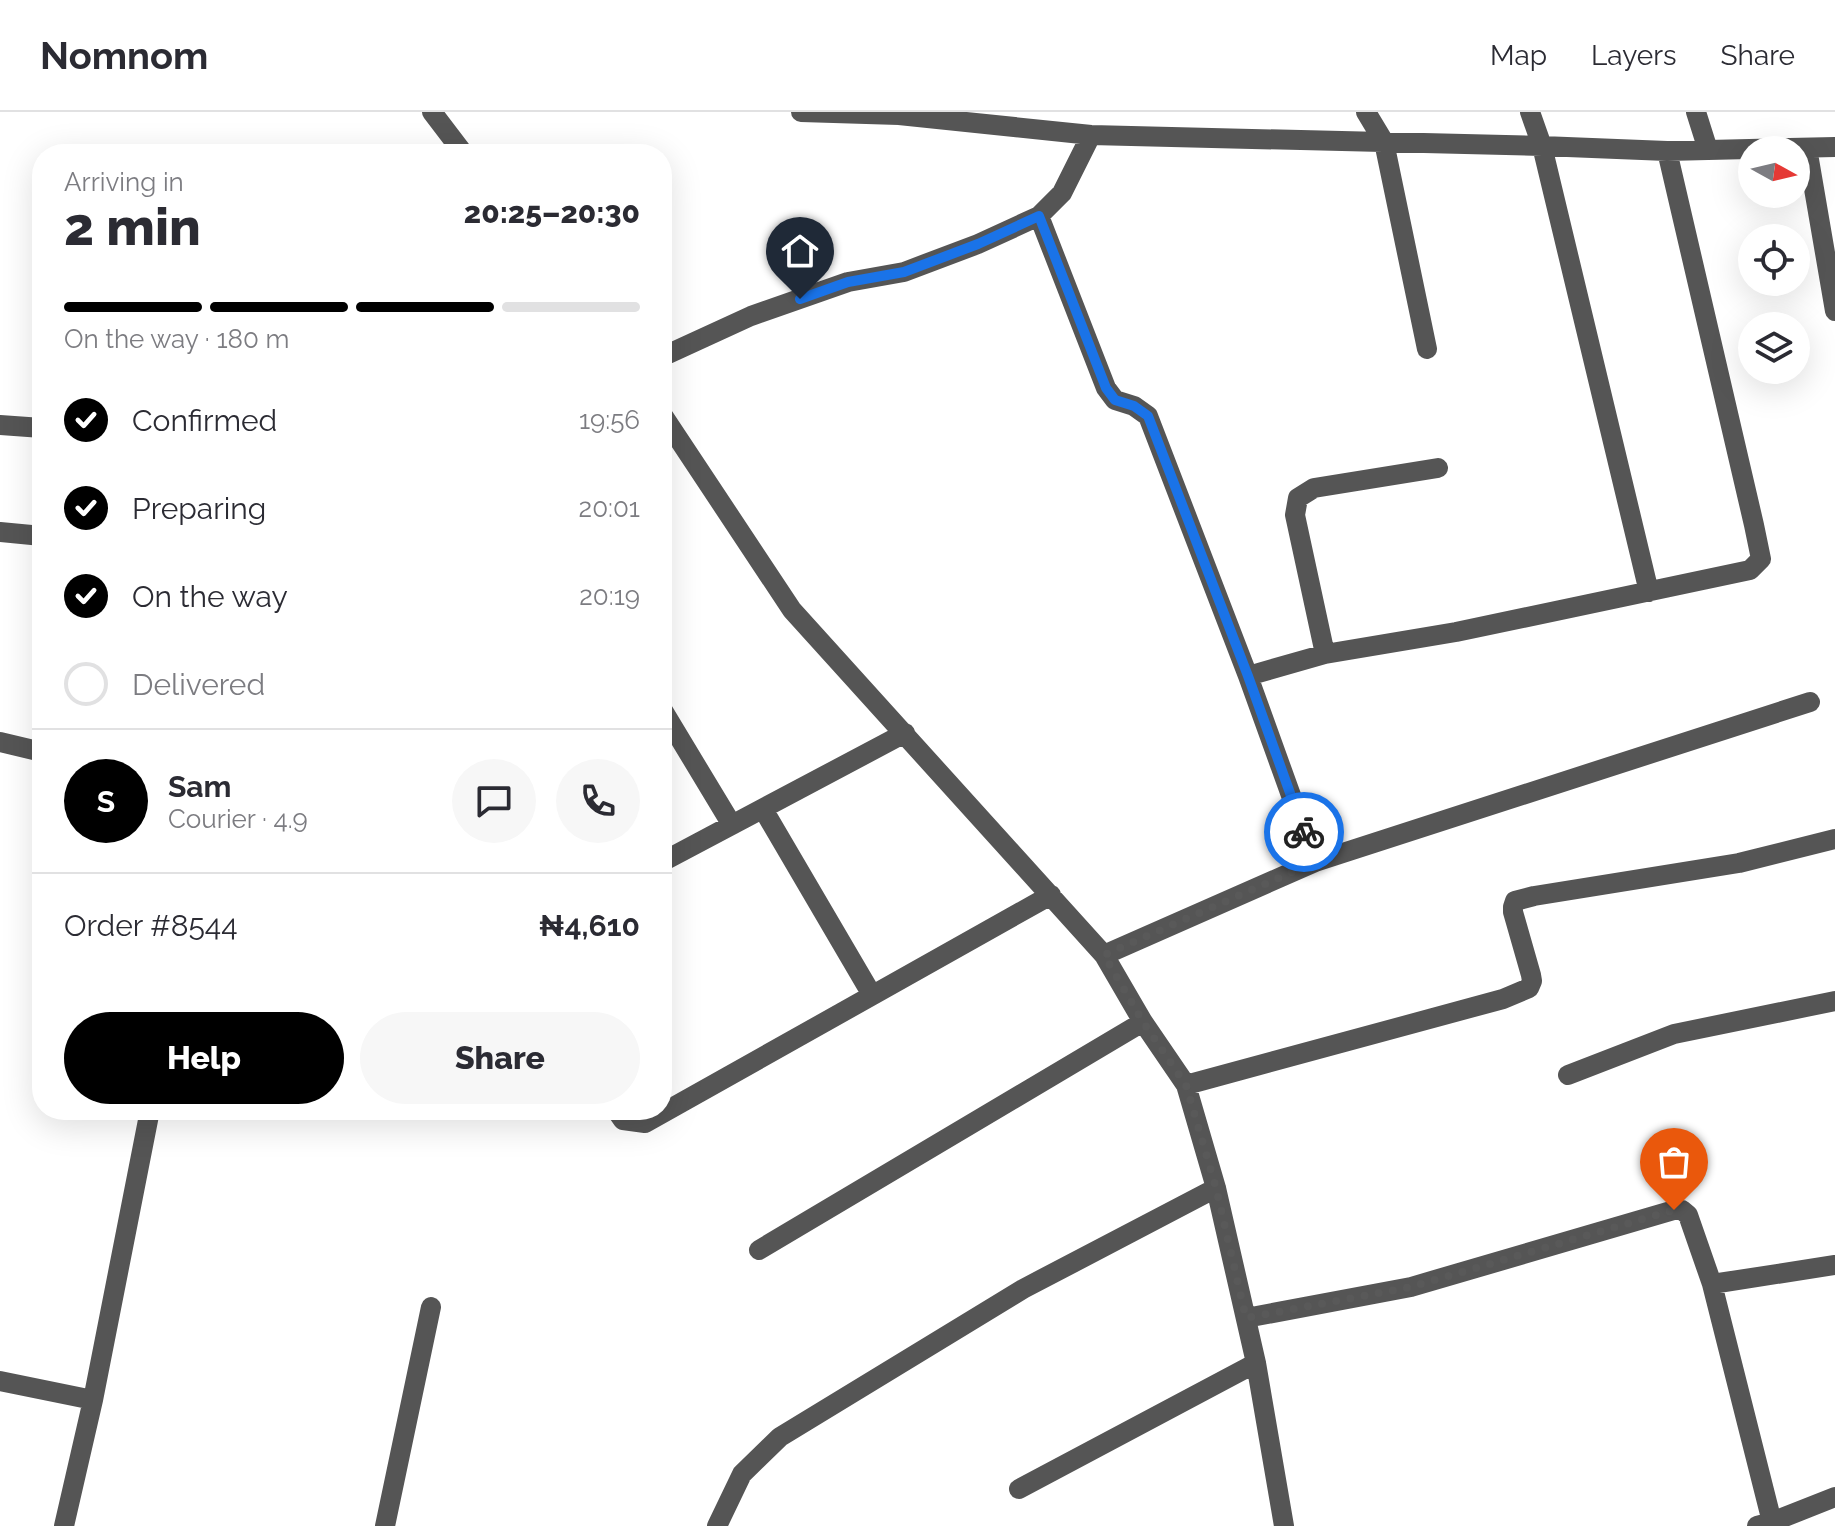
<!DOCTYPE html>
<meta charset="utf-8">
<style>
body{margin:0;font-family:Raleway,sans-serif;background:#f7f7f7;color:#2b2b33;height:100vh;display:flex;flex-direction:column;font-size:30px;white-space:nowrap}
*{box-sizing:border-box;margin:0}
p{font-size:26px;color:#7c7c81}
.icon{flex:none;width:44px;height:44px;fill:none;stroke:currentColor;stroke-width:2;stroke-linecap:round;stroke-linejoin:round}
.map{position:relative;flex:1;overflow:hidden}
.drawer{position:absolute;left:32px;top:32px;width:640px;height:976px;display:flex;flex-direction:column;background:#fff;border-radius:32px;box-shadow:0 8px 32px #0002}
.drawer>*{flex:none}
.needle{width:52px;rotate:98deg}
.controls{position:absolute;left:1738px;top:24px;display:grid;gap:16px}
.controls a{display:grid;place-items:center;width:72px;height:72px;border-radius:50%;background:#fff;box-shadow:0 8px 32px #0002;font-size:40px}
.pin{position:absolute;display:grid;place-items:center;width:68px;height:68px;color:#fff;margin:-82px -34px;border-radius:50% 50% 50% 0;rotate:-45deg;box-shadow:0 0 8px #0007}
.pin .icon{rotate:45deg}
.courier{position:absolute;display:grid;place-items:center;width:80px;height:80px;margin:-40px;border:6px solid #1a73e8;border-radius:50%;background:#fff;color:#222;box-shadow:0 2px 10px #0007}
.overview em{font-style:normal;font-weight:800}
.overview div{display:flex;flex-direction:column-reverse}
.overview{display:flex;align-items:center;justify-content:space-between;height:136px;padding:0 32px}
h1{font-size:52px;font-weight:800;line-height:60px}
.bar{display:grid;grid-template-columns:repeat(4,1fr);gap:12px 8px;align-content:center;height:96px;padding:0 32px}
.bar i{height:10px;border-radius:6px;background:#e1e1e2}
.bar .selected{background:#000}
.bar p{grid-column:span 4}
.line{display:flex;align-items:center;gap:20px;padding:0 32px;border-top:2px solid #e1e1e2}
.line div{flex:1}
.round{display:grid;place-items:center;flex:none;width:84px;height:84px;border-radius:42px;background:#f7f7f7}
ol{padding:0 32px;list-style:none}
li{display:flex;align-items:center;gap:24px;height:88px}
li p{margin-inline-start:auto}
li .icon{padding:8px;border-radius:50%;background:#000;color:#fff;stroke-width:4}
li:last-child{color:#7c7c81}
li i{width:44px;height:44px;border:4px solid #e1e1e2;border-radius:50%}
.primary-button{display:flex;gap:16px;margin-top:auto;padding:16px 32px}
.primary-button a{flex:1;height:92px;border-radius:48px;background:#000;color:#fff;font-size:32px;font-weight:800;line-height:92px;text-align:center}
.primary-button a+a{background:#f7f7f7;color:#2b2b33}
header{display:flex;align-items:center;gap:48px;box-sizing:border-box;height:112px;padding:0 40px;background:#fff;border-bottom:2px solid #e1e1e2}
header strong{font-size:38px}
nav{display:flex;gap:44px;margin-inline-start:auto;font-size:28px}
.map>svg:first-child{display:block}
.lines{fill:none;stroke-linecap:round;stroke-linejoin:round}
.minor{stroke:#555;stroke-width:20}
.done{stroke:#595959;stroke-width:8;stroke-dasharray:0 14.4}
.route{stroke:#1a73e8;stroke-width:10}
</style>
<header>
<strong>Nomnom</strong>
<nav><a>Map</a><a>Layers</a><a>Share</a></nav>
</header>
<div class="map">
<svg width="1835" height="1414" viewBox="0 0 1835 1414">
<rect width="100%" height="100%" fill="#fff"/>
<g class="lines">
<path class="minor" d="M432 0 464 42
M801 0 899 3 1091 23 1542 34 1667 39 1835 35
M1366 0 1384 30 1427 237
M1530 0 1542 34 1649 480
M1696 0 1708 38
M1807 36 1835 199
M1039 104 1106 276 1115 288 1134 294 1148 304 1248 564 1315 750
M662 246 666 243 751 204 848 170 904 160 978 132 1039 104 1062 81 1091 23
M662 302 792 498 1104 843 1143 910 1186 973 1216 1076 1256 1251 1284 1414
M0 313 42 316
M0 420 42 424
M1325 542 1295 403 1298 386 1314 376 1438 356
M1248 564 1325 542 1456 520 1750 458 1761 447 1754 413 1667 39
M662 597 732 713
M0 630 42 640
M763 697 872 883
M662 750 905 621
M1104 843 1315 750 1810 590
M1568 963 1674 922 1835 889
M1186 973 1503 887 1529 876 1532 869 1531 863 1513 800V795L1515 789 1534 784 1739 751 1835 727
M616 998 623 1008 645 1011 1051 783
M759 1138 1143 910
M1246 1206 1411 1175 1674 1098H1682L1688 1103 1712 1172
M0 1269 93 1288
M1019 1377 1256 1251
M1772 1410 1712 1172 1835 1153
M64 1414 93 1288 150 998
M385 1414 431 1195
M717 1414 742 1362 780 1325 1023 1177 1216 1076
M1757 1414 1772 1410 1835 1385"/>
</g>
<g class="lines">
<path class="done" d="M1304 720 1315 750 1104 843 1143 910 1186 973 1216 1076 1246 1206 1411 1175 1674 1098"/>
<path class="route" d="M800 187 848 170 904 160 978 132 1039 104 1106 276 1115 288 1134 294 1148 304 1248 564 1304 720"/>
</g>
</svg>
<div class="controls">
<a><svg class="needle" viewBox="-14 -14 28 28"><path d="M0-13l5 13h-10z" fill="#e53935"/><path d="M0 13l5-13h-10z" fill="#7c7c81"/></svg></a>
<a><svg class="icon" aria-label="locate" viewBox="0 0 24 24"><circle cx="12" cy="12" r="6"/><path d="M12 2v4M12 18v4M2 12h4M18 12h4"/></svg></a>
<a><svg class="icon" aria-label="layers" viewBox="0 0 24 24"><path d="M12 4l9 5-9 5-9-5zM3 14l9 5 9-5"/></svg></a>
</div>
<div class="pin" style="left:1674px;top:1098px;background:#ea580c"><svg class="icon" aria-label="bag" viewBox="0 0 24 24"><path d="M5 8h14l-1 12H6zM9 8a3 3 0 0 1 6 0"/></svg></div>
<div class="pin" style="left:800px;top:187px;background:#1f2937"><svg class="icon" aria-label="home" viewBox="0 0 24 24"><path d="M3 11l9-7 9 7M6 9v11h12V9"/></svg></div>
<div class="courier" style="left:1304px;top:720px"><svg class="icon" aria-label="bike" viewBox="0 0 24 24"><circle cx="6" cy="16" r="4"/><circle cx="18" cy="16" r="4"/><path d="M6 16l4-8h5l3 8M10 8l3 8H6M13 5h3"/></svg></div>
<section class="drawer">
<div class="overview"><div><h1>2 min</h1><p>Arriving in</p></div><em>20:25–20:30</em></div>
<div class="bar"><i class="selected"></i><i class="selected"></i><i class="selected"></i><i></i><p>On the way · 180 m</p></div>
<ol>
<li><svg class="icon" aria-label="check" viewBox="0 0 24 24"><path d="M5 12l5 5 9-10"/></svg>Confirmed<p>19:56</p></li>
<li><svg class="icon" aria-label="check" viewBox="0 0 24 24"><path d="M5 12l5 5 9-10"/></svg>Preparing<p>20:01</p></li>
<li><svg class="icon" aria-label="check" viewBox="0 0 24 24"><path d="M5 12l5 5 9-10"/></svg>On the way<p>20:19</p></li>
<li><i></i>Delivered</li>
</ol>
<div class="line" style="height:144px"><b class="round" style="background:#000;color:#fff">S</b><div><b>Sam</b><p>Courier · 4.9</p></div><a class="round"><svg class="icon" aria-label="chat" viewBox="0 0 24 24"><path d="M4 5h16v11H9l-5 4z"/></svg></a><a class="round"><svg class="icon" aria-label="phone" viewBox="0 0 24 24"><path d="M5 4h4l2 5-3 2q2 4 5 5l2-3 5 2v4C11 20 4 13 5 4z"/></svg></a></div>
<div class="line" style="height:104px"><div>Order #8544</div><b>₦4,610</b></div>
<div class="primary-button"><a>Help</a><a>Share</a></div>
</section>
</div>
